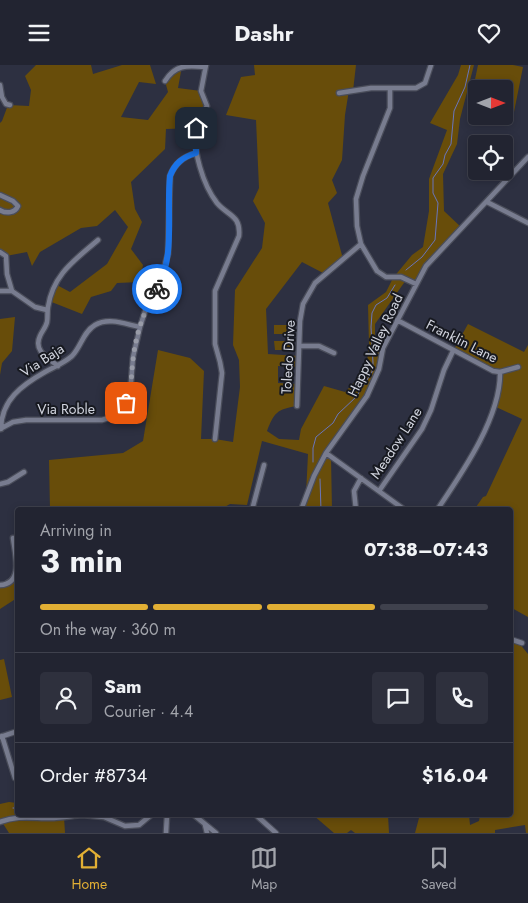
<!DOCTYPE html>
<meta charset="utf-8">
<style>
body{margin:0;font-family:Jost,sans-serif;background:#2e303d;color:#f1f3f6;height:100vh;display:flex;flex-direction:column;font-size:19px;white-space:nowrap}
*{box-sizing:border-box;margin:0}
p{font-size:16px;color:#a2a4ab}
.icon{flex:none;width:28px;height:28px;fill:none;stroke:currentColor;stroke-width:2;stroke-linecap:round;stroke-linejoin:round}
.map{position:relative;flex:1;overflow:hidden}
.sheet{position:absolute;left:15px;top:442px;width:498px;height:310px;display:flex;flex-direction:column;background:#222431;border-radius:5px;box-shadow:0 2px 8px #0003,0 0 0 1px #3f414d}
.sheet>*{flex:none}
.needle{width:32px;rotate:90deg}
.buttons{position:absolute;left:468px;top:15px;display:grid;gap:10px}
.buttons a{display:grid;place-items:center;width:45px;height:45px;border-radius:5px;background:#222431;box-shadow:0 2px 8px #0003,0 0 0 1px #3f414d;font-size:25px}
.pin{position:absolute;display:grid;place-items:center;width:42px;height:42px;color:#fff;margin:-21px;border-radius:10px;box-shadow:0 2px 8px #0006}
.courier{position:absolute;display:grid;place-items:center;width:50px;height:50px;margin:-25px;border:4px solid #1a73e8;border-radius:50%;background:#fff;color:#222;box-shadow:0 1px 6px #0007}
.headline em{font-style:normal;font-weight:700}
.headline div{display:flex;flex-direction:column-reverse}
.headline{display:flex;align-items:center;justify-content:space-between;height:85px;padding:0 25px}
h1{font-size:32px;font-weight:700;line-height:38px}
.bar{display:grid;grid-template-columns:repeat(4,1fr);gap:8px 5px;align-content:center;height:60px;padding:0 25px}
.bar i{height:6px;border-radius:4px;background:#3f414d}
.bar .selected{background:#e2af34}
.bar p{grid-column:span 4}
.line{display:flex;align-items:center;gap:12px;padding:0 25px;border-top:1px solid #3f414d}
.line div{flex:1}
.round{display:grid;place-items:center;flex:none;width:52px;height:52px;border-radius:5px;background:#2e303d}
header{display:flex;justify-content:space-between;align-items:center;height:65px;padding:0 25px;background:#222431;font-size:22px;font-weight:700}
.menu{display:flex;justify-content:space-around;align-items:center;height:70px;border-top:1px solid #3f414d;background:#222431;font-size:14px;color:#a2a4ab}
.menu a{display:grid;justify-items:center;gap:2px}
.menu .selected{color:#e2af34}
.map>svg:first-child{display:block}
.green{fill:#684d0a}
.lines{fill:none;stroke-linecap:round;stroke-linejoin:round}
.stream{stroke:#6975bc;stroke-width:1}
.minor-casing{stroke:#4a4d5a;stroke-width:7}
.minor{stroke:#787c8f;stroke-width:4.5}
.done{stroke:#989ba7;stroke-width:5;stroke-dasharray:0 9}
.route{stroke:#1a73e8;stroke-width:6}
.labels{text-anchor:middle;stroke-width:4;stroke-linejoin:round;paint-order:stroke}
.street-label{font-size:14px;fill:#d1d4de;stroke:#171920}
</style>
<header><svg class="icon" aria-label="menu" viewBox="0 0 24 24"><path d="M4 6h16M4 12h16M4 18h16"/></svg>Dashr<svg class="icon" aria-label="heart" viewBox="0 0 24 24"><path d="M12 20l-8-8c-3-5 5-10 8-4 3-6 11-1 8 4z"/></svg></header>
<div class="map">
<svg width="528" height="768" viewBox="0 0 528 768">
<rect width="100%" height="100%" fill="#2d3041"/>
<path class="green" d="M36 0H91L93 9 122 0H150L156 19 139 17 121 52 148 55 168 27 165 16 182 1 178 23 201 26 207 41 196 63 166 64 165 84 131 117 135 144 142 157 131 184 143 200 140 217 117 218 111 226 91 232 82 249 49 236 55 219 70 227 107 199 128 162 115 145 97 161 81 163 40 187 32 201 27 187 6 191 0 187V58L2 56 8 40 29 41 31 25 25 11Z
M254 0H356L353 26 349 25 345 50 342 95 332 115 337 128 328 138 343 194 325 209 302 197 266 244 268 289 298 291V302L278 301V318L297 319V341C277 344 274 348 267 366L279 374 299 375 301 364 324 321 345 327 366 305 369 280 368 240 386 227 393 213 412 190 423 182 429 146V114L447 65 430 58 458 10 461 0H474L460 54 457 79 443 109 444 146 462 163 431 195 416 219 406 215 375 259V270L386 277 379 304 367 331 326 388 331 392 332 445H301L306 429 308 389 262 376 247 440 230 439 219 445H50L49 395 123 388 143 376 158 285 190 293 204 306 201 374H215L233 377 240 322 239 295 233 280 235 225 262 183 265 158 253 136 259 123 256 55 226 50 241 12 255 10Z
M478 0H513L523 2 512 57 483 51H504V24H476V50L468 48Z
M15 252 12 286 2 298 0 310V254Z
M468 259 524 287 528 280V552L510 542V445H474L483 432 486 431 522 354 494 341 500 307 493 306 453 286Z
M274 260H293V269H274Z
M274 276H293V285H275Z
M17 508V533L0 544V520L8 519Z
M510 574 519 578 528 589V768H526L525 760 495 765V768H415L419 753 417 750H469L470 760 479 756 480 750H510Z
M4 594 12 632 0 635V595Z
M9 737 17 738 18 750H58L59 753 64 752 65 768H9L2 757H0V739Z
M313 750H388L389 768H355L351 765 347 768H334Z"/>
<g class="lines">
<path class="stream" d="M406 205 422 192 435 175 438 138 433 128V113L443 99 445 90 451 79 454 46 465 22 470 0
M313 397V383L316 372 333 358 338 349 356 332 372 307 373 298 371 262 372 248 376 240 387 233 395 220
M320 414 321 445
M13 743H18"/>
<defs>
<path id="minor" d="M206 0 201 26 207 41C204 48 198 55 196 62 192 84 203 120 217 138 228 151 241 150 239 171L215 226V279L220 297 222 308 215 374
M165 16C175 0 186 0 205 2
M0 20 2 32 6 39 10 40
M390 23V43L363 111 356 134 357 161 361 179 377 206 386 212H401L416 219
M339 28 371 23H416L425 18 431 0
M0 130 13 136 18 141C15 148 6 149 0 145
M487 137 528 158
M0 187 6 191 7 209 12 226
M0 226H12L35 242 47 245
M397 255 493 306 500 307 518 302
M299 281H319L334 288
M58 301C48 293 33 286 40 271 42 266 46 262 47 257 48 252 47 247 48 242 53 209 75 195 98 175
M297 341 300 256 303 239 315 218 361 179
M0 364 13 357 26 355H102L115 351 124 342 130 330 133 292 140 262 147 240 161 214 168 189 170 111C175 98 183 92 196 88
M1 364C1 335 22 320 45 307 54 302 64 298 72 291 81 282 83 267 95 260 109 252 125 259 140 262
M326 388 405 445
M0 419 8 417 24 407
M379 426 422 364 431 345 444 305 453 286
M252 445 264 400
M301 445 314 411 326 388 367 331 379 304 383 283 426 201 528 92
M356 445 354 426 361 413
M437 445C462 408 501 352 500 307
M0 520C24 519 15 489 13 473
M510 574 522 578
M2 671 15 713
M0 672 18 666
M82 750 104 752 125 761 139 760 151 750
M194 750 216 768
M256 750 276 768
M0 757C17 750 32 753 50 753 61 753 71 751 82 750
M205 760 207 768
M166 768 167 750"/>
</defs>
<use href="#minor" class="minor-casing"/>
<use href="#minor" class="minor"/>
</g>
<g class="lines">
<path class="done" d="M126 338C132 325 131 310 133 295 136 268 143 248 157 224"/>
<path class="route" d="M157 224C176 189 166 149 170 111 175 98 183 92 196 88V63"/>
</g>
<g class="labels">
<g class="street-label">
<text transform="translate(462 276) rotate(27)" y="5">Franklin Lane</text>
<text transform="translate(375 280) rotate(-65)" y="5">Happy Valley Road</text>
<text transform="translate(288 292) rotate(-87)" y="5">Toledo Drive</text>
<text transform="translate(42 295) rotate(-33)" y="5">Via Baja</text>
<text x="66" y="349">Via Roble</text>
<text transform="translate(396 378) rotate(-57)" y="5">Meadow Lane</text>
</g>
</g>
</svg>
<div class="buttons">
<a><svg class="needle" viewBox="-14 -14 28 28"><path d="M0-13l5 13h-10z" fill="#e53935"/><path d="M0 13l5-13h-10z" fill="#a2a4ab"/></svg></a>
<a><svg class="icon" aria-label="locate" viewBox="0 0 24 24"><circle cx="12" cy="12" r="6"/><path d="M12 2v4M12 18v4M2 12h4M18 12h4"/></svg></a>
</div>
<div class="pin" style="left:126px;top:338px;background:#ea580c"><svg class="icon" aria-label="bag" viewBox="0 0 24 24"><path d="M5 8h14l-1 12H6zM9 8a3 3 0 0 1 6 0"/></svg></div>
<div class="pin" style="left:196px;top:63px;background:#1f2937"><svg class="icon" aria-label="home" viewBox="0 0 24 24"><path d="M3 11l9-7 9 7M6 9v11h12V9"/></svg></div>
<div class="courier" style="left:157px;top:224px"><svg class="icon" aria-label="bike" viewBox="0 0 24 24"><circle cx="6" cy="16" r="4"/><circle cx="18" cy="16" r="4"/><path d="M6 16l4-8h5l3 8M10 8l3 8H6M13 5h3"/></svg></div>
<section class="sheet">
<div class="headline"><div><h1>3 min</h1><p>Arriving in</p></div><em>07:38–07:43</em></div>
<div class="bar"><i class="selected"></i><i class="selected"></i><i class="selected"></i><i></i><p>On the way · 360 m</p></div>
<div class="line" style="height:90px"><a class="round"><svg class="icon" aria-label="person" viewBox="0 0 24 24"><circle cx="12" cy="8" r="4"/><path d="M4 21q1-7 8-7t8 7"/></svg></a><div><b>Sam</b><p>Courier · 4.4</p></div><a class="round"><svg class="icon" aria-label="chat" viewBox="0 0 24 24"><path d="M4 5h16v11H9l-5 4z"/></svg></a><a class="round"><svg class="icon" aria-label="phone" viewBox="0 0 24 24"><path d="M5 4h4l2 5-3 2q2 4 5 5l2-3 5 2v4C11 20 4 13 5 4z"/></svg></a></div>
<div class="line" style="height:65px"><div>Order #8734</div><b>$16.04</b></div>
</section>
</div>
<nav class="menu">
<a class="selected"><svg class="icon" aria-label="home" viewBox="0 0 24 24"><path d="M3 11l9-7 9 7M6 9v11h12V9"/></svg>Home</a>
<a><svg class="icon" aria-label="map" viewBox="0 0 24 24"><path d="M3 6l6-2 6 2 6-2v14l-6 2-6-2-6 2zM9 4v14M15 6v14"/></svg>Map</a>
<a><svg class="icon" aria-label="saved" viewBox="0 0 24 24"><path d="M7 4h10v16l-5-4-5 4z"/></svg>Saved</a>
</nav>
